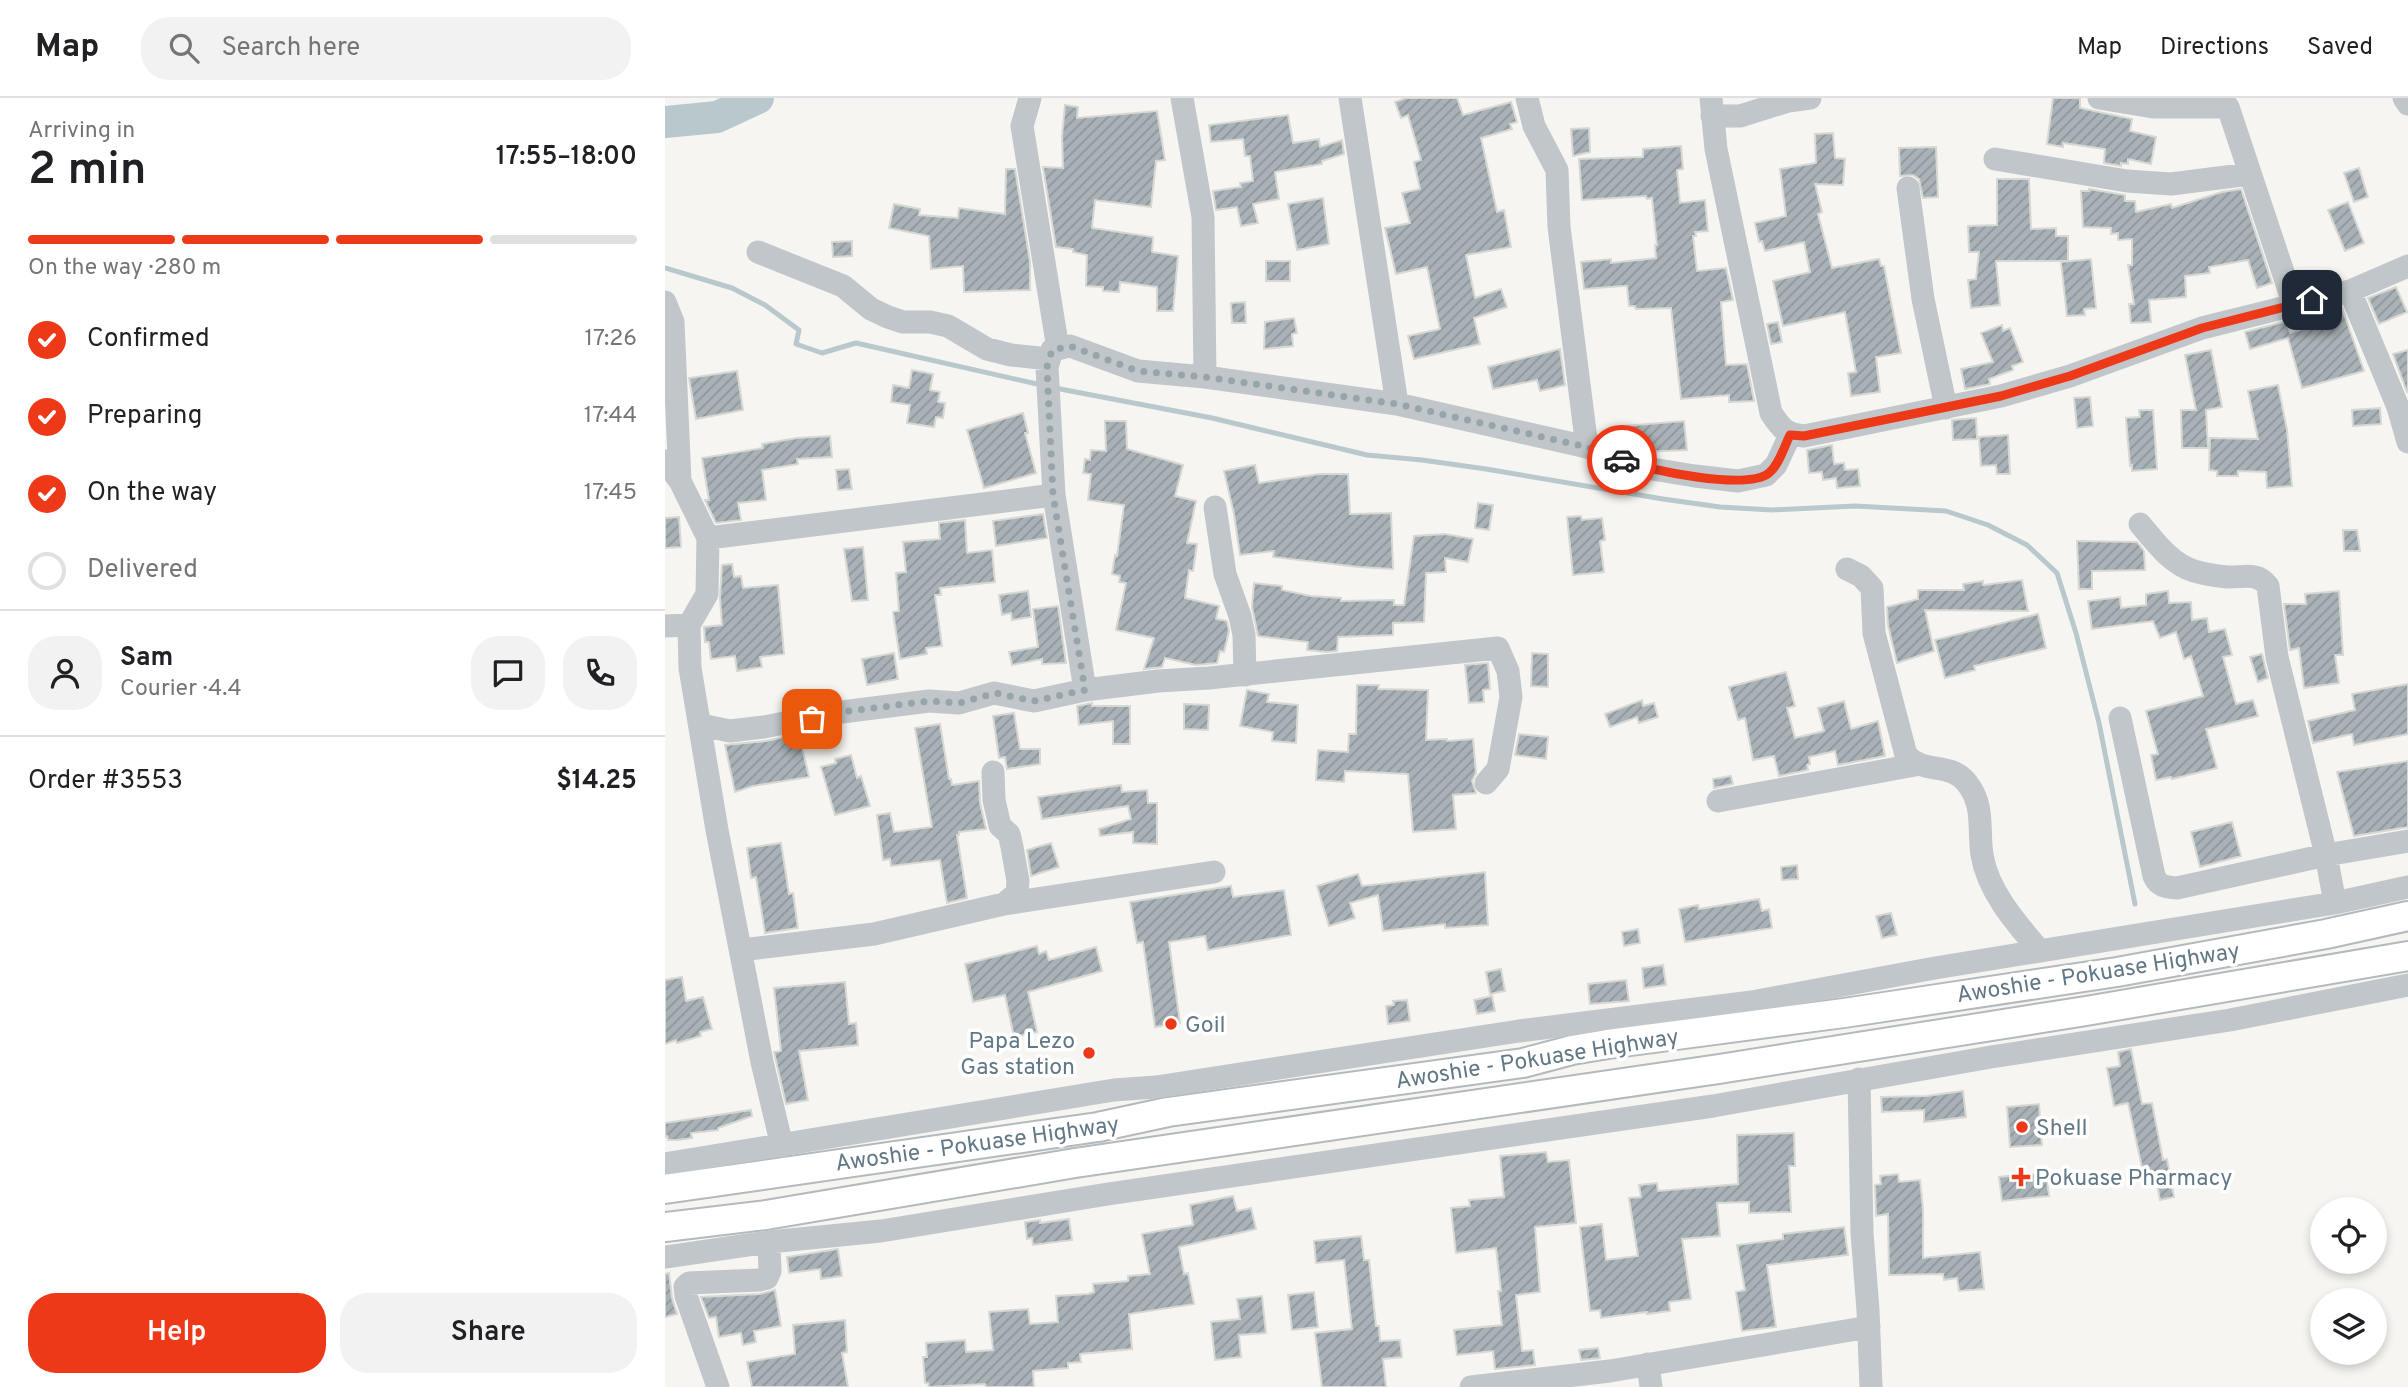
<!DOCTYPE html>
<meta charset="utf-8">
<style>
body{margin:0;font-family:Overpass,sans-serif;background:#f2f2f2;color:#202124;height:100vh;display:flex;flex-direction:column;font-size:26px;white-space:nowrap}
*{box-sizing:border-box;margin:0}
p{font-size:23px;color:#757577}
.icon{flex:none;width:38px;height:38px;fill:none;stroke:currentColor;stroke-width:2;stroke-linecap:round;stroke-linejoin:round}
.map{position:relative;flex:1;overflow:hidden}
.drawer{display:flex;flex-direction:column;background:#fff;width:665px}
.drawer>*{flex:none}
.buttons{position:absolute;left:1645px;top:1099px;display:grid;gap:14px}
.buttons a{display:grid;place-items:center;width:77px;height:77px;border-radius:50%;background:#fff;box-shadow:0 4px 10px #0003;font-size:35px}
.pin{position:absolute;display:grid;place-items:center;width:60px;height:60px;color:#fff;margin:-30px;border-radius:14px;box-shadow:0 4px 10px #0006}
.courier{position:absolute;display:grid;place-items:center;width:70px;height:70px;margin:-35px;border:5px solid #ee3919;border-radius:50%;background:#fff;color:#222;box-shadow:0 2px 9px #0007}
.head em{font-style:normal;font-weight:600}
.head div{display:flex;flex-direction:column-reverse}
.head{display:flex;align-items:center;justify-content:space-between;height:119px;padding:0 28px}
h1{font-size:46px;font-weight:600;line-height:52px}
.bar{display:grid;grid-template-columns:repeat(4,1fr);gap:10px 7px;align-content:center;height:84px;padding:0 28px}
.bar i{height:9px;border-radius:5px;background:#e0e0e0}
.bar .selected{background:#ee3919}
.bar p{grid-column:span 4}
.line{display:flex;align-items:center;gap:18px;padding:0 28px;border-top:2px solid #e0e0e0}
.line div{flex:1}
.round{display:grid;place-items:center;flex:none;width:74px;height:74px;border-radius:28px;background:#f2f2f2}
ol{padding:0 28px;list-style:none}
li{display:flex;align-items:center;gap:21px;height:77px}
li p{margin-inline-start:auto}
li .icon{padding:7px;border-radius:50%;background:#ee3919;color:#fff;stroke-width:4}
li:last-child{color:#757577}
li i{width:38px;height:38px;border:4px solid #e0e0e0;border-radius:50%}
.button{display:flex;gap:14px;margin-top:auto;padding:14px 28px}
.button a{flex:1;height:80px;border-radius:28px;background:#ee3919;color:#fff;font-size:28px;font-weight:600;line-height:80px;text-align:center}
.button a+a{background:#f2f2f2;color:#202124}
header{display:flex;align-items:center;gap:42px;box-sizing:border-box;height:98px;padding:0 35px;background:#fff;border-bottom:2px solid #e0e0e0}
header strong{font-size:33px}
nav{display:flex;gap:38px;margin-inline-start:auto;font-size:24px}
.search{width:490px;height:63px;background:#f2f2f2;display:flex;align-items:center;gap:18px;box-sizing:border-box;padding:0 24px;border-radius:28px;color:#757577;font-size:26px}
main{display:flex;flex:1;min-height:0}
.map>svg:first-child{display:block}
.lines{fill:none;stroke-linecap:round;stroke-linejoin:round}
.stream{stroke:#b9c8cc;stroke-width:5}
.river{stroke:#b9c8cc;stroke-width:32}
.building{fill:url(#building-hatch);stroke:#d7d7d4;stroke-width:2}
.major-casing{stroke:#b3b9bc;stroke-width:32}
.minor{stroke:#c0c6c9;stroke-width:23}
.major{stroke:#fff;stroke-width:28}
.done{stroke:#96a4ab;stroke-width:7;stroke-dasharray:0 12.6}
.route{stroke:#ee3919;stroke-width:9}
.poi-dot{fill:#ee3919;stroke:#fff;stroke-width:2.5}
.labels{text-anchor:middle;stroke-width:7;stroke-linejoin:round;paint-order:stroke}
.street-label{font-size:23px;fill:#627885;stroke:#fff}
.poi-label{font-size:23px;fill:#627885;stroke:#fff;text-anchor:start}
</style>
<header>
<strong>Map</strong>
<div class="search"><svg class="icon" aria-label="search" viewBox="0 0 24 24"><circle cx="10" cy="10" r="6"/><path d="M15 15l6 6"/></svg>Search here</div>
<nav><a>Map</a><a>Directions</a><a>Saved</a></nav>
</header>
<main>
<section class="drawer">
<div class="head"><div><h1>2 min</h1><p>Arriving in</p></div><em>17:55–18:00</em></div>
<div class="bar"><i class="selected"></i><i class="selected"></i><i class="selected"></i><i></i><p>On the way · 280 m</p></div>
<ol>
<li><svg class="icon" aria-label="check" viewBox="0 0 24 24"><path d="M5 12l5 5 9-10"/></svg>Confirmed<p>17:26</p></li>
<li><svg class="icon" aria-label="check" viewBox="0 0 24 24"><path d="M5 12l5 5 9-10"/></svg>Preparing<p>17:44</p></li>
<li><svg class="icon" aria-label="check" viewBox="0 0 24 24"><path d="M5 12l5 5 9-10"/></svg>On the way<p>17:45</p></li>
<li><i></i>Delivered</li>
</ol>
<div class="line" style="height:126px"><a class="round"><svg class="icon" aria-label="person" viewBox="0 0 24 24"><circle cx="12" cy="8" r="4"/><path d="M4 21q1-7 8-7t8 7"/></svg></a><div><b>Sam</b><p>Courier · 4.4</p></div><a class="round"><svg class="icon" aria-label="chat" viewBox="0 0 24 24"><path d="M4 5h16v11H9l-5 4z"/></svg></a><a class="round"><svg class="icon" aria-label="phone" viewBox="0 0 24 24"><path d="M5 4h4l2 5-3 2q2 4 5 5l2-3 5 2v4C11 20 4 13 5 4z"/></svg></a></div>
<div class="line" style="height:91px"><div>Order #3553</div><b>$14.25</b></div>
<div class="button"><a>Help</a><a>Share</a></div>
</section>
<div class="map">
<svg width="1743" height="1289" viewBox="0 0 1743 1289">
<defs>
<pattern id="building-hatch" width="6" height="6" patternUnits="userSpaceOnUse" patternTransform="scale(1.75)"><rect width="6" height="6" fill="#a9b3b7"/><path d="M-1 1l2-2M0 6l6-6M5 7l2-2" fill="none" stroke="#8d969a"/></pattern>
</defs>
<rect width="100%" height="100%" fill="#f6f5f1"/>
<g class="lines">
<path class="stream" d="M0 170 67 190 100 207 134 232 131 246 157 255 191 245 372 286
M390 290 547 320 702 357 757 362 821 371 998 401 1055 409 1107 412 1190 408 1281 413 1323 427 1362 447 1392 475 1411 535 1434 625 1470 806"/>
<path class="river" d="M0 24 52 19 93 0"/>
</g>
<path class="building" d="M741 0H792L798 17 846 4 852 24 845 26 847 31 816 40 832 114 839 112 846 149 801 157 810 200 836 191 842 209 809 220 815 246 749 261 743 238 775 231 762 169 731 176 720 130 745 125 737 95 755 91 749 64 756 62 743 17 736 20 730 4Z
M1388 0H1415V10L1467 21 1465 33 1491 39 1486 66 1463 61V66L1456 65V68L1439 65 1440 51 1398 45V49L1382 46Z
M400 7 413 9 412 20 492 13 500 62 491 63 486 109 430 102 427 130 488 139 487 154 513 158 508 213H492V189L455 184 454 194 438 193V189L421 188 422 157 408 154V151L391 149 378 69 398 70 397 38Z
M623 17 628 45 654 41 655 49 677 42 679 56 657 63V66L610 74 614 101 588 106 593 125 576 128 572 109 551 112 548 93 576 89 575 85 588 83 585 58H580L578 41 546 44 544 27Z
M924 30 925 54 908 58 906 31Z
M1168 35 1170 60 1180 61 1178 87 1150 86 1157 114 1153 116 1167 170 1214 161 1216 168H1219L1236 255 1211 259 1215 294 1186 298 1183 275 1191 274 1180 214 1118 228 1108 183 1145 174 1139 144 1100 153 1097 143 1094 144 1090 125 1121 118 1115 71 1151 65 1150 36Z
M1016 48 1018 71 1012 72 1015 105 1040 102 1043 133 1030 134 1031 138H1028L1032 173 1061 170 1068 202 1056 204 1061 267 1082 266 1089 303 1064 304V297L1016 301 1006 210 971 211 970 208H964L962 188H959L919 191 916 164 946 161V165L991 160 990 147H992L987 100 982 101 981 98 917 102 914 61 978 59V51Z
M1271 49 1273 99 1258 100 1254 81 1248 77 1235 78 1234 50Z
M1694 70 1703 99 1689 104 1679 75Z
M341 71H350L365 164V192L299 194 298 168 266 171 264 138 224 130 229 106 255 111 254 117 293 120 294 110 340 116Z
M1332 81H1364L1366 131 1391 130V138H1403V163H1331L1335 207 1306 210 1303 182 1311 181 1314 154H1304L1303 128 1332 127Z
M1424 91 1460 97V103H1470L1471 114 1506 106 1507 110 1557 94 1576 91 1607 185 1592 190 1583 162 1544 169 1545 175 1520 178 1521 199 1484 202 1486 224 1466 225 1464 206H1469L1463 167H1467V141L1453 142V135L1446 136V130L1418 129 1416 93H1424Z
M658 100 664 146 632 152 623 106Z
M1683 104 1699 145 1680 153 1663 112Z
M187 143V158L168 159 167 144Z
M1426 161 1431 210 1419 211 1420 217 1402 218 1396 164Z
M601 163H625V183H601Z
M1731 189 1742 214 1714 226 1703 200Z
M580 204 581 225H567L566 205Z
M1677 210 1699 273 1637 290 1623 240 1585 251 1580 234 1622 223 1625 235 1670 221 1667 212Z
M629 220 632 235 627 236 628 248 599 251 600 224Z
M1113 224 1117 244 1106 246 1102 226Z
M1337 227 1338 233 1345 230 1358 264 1347 268 1348 272 1324 281 1325 286 1300 291 1296 271 1328 264 1316 235Z
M895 251 900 287 875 293 872 282 828 291 823 269Z
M1546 252 1557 309 1541 312 1543 350H1517L1516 312H1531L1520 257Z
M1743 252V293L1742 294 1728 256Z
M247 272 268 276 265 292 275 294 273 304 280 305 278 320 271 319 269 329 242 325 245 307 226 304 228 287 244 290Z
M72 273 78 312 31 321 24 280Z
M1613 287 1622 332 1627 388 1602 390 1601 374 1573 373V378H1552V373L1544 372 1545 340 1593 341 1583 293Z
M1425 299 1428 328 1412 330 1409 300Z
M1715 310 1716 326 1688 328 1687 312Z
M1474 312H1488L1492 371 1467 373V367L1465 368 1461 320 1475 319Z
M358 315 363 335H360L371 375 319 390 302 332Z
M1311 320 1312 341 1288 342 1287 322Z
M440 323H461L462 351 518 367 510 398 531 403 522 445 532 446 528 473 524 472 520 500 554 508 551 521 562 523 564 533 559 554 555 553 552 565 531 567 500 560 497 569 479 571 489 540 451 532 461 485 454 484 455 478 447 476 450 457 452 458 459 407 423 402 426 376 418 375 420 361 425 362 426 352 441 353Z
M1019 323 1022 352 976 354 967 351 966 342 947 344 946 329Z
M1343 337 1345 376H1332L1331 367 1316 368 1314 339Z
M165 338 167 359 132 361 133 366 97 372 101 402 73 405 76 422 51 425 40 402H44L37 360 98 350 97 346 132 340Z
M1167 347 1169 366 1179 365 1180 372 1193 371 1195 388 1172 390 1171 380 1158 382 1157 374 1144 375 1142 352Z
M590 367 594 385 655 376H683L685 416 726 415 728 471 694 469 608 459 609 453 575 457 569 416 559 373Z
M184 371 187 391 173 392 171 372Z
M813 405 828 407 824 432 810 430Z
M378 416 382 440 331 448 328 423Z
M916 418 917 422 937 420 940 442 935 443 939 474 908 477 902 419Z
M14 419 16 449 0 450V420Z
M300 422 302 455 327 452 330 484 275 490 276 497H270L277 548 261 550 262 556 235 561 228 514 234 513 231 475 241 474 238 444 275 441 274 425Z
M1678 432H1692L1695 453H1679Z
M780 436 808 441 803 464 780 460 781 474 761 475 759 524 728 525V537L673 539 672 553 661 554 642 552 643 544 593 538 587 509 589 485 617 488V492L646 498 676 500V503L729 502V507H739L749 438Z
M1412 443 1472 444 1479 453 1480 472 1427 473V491H1414Z
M198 449 203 502 187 503 179 451Z
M67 466 69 479 76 478 78 490 113 487 119 556 95 559 97 569 72 573 70 558 46 561 44 544H40L39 529 57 527 55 500 57 467Z
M1357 482 1363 513 1260 512 1269 553 1232 565 1223 527 1222 509 1253 501V492H1299L1298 486 1318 483V487Z
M363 493 366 519 347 522 346 515 337 517 334 497Z
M1503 493 1504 505 1526 504 1527 522 1542 520 1544 534 1560 531 1567 557 1558 559 1571 606 1588 602 1593 618 1541 631 1552 670 1507 681 1506 679 1491 682 1486 657 1493 656 1481 613 1538 598 1526 558 1519 561 1511 534 1495 540 1488 523 1427 531 1423 503 1455 499 1456 510 1481 507V496Z
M1674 493 1678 557H1670L1674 585 1639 590 1634 550 1625 552 1619 506H1641L1640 496Z
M393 508 401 565 377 566V561L347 567 344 554 373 549 368 511Z
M1373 516 1381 550 1309 568 1310 572 1280 580 1270 542Z
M229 555 233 581 202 587 197 561Z
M867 555 883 556V589L866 588Z
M1597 556 1603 580 1593 584 1585 559Z
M823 565 825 591 818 592 819 604 804 605 800 567Z
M1121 574 1130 608 1122 610 1130 640 1159 633 1153 610 1179 603 1186 631 1213 623 1220 658 1173 667 1170 653 1144 659 1145 666 1142 667 1143 672 1114 678 1109 658 1088 662 1080 620 1073 622 1064 589Z
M1743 586V636L1689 647 1687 636 1648 645 1643 623 1690 612 1687 596Z
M692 587H714L713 591 763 592 761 642 782 641V643L808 641 811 675 807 683 811 695 788 697 791 731 748 734 743 676 680 673 679 684 651 682 653 652 683 654 684 636H691Z
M582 592 604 596 602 604 633 607 631 645 607 643 608 634 575 628Z
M977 602 978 608 989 605 993 619 974 625 972 619 945 629 940 616Z
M427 605V608H465V646H448V623L414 627 412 608Z
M519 606 544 607 543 632 519 631Z
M349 615 355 651H375V666L342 671 340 659 334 660 328 618Z
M275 626 284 681H286L287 687 314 683 315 705 321 731 294 734V737H292L302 800 282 805 275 762 226 768 225 761 218 762 212 717 225 715 229 734 267 729 250 630Z
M134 636 144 679 88 688 70 694 60 647 101 643Z
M854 636 883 639 881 661 850 657Z
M186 657 192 680 196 678 205 708 170 717 156 669 171 665 170 661Z
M1743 663V729L1689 738 1672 674Z
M1066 678 1068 686 1049 690 1048 681Z
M456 687 457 694 482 692 483 705H492V746L468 745V734L435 738 434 731 466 721 463 708 377 721 373 699Z
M1567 724 1576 758 1535 769 1526 734Z
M116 745 124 796 128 795 133 830 100 835 91 779 86 780 82 750Z
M386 745 394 769 366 778 362 752Z
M1132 767 1133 781 1117 782 1116 769Z
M820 774 823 827 780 830V826L718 833 713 797 685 805 690 820 664 828 652 788 693 776 697 788Z
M566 788 568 799 619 792 626 837 543 852 540 838 504 844 515 925 490 929 478 844 472 845 465 804Z
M1094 801 1097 813 1104 811 1107 830 1020 844 1014 811 1033 807 1034 811Z
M1226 815 1232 837 1217 840 1211 818Z
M973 831 975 845 959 848 957 834Z
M372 848 374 856 381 853 384 862 431 849 437 873 363 894 372 934 349 939 340 897 308 904 300 866Z
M998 867 1001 887 979 890 977 870Z
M836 871 840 893 825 896 821 874Z
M17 879 21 903 38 899 47 931 35 934 36 938 12 945 11 942 0 946V882Z
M961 882 964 903 925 906 923 886Z
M180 884 184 926 191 925 193 947 134 953 143 1002 121 1006 109 954 116 953 109 890Z
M827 898 830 913 812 916 809 902Z
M742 902 745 923 723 926 721 908 729 907 728 903Z
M1466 951 1477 1006 1487 1005 1498 1062 1502 1061 1509 1099 1495 1102 1492 1086 1481 1088 1463 1005 1449 1008 1442 970 1455 968 1453 954Z
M1298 993 1301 1019 1259 1024V1012L1217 1014 1216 999 1262 998Z
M1374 1006 1377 1047 1345 1049 1342 1009Z
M86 1012 87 1018 53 1030V1032L26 1035 27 1040 13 1042H3L2 1038 0 1039V1025Z
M1129 1035 1130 1068H1124L1126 1114 1084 1115V1104L1052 1105 1055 1138 1017 1141 1026 1201 1004 1204 1005 1213 982 1216V1214L936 1220 935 1212 925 1213 915 1129 937 1126 941 1162 973 1158 964 1100 976 1099 974 1087 992 1085 993 1093 1073 1086 1072 1037Z
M881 1054 883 1064 904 1062 911 1125 870 1129 875 1194 851 1197 857 1253 868 1252 870 1267 830 1271 828 1253 792 1257 789 1232 837 1227 833 1193H836L831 1150 791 1155 786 1110 805 1108 804 1102 839 1099 835 1058Z
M1381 1074 1384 1098 1337 1103 1334 1079Z
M1233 1076 1234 1084 1255 1082 1258 1112V1160L1315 1154 1319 1191 1294 1193 1292 1180 1279 1182 1278 1176 1224 1177 1223 1116 1211 1118 1210 1087 1216 1086 1215 1078Z
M568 1098 572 1113 586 1110 591 1131 514 1149 519 1176 523 1175 529 1206 464 1216 467 1251 415 1256 416 1264 403 1265V1270L368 1273 369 1289H321L320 1286 264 1289 263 1285H260L258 1259H262L261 1245 300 1242 301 1254 328 1252 324 1214 363 1211 365 1226 393 1224 391 1198 423 1196 429 1194 428 1186 463 1183V1178L485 1176 477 1136 528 1127 525 1107Z
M404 1121 407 1142 368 1147 367 1140 362 1141 360 1124 375 1122V1125Z
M1179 1129 1183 1157 1102 1167 1111 1229 1077 1233 1071 1194 1080 1192 1072 1147 1118 1141V1136Z
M696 1138 699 1162H704L711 1228H714L715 1243 735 1242 737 1259 718 1261 721 1289H657L650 1235 687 1231 679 1162 651 1165 649 1143Z
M173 1151 177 1178 156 1181 155 1171 124 1175 122 1159Z
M4 1175 7 1200 12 1216 0 1219V1176Z
M110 1192 116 1228 89 1233 91 1244 78 1247 76 1235 54 1239 51 1219 44 1220 36 1199 95 1196Z
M649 1194 653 1229 627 1232 623 1197Z
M597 1198 601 1235 574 1237 576 1259 550 1262 546 1224 575 1221 572 1201Z
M180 1222 182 1254 177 1255 183 1289H87L82 1264 130 1256 128 1227Z
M933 1250 935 1260 916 1262 914 1252Z"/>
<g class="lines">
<defs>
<path id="major" d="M0 1091 433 1029 503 1014 858 965 907 952 943 946 1179 915 1452 874 1661 836 1743 818
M0 1129 101 1117 410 1065 1054 971 1421 913 1743 858"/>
</defs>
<use href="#major" class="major-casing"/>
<path class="minor" d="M365 0 357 28 393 251
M517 0 538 119 540 279
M685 0 732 306
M862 0 869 28 892 72 894 129 922 349
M1046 0 1051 51 1106 315C1116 330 1120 336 1139 338L1336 298 1405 278 1537 230 1685 193 1743 168
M1434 0 1488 9H1563L1629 207
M1739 0 1743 6
M1047 18H1075L1123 3 1145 0
M1330 61 1462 83 1506 86 1585 76
M1243 90 1258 201 1281 310
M93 154 178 188 206 211 223 219 238 224H265L283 228 322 251 346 257 384 261
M1685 193 1733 309 1743 344
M0 204 8 224 15 383
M0 363 15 383 43 440 42 496 24 527 25 570 52 732 97 964 117 1048
M550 409 560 476 575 518 579 537 580 577
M1475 426C1490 444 1506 466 1529 473 1539 476 1552 478 1562 479 1578 480 1592 473 1603 488L1612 559 1661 757 1670 805
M43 440 389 397
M1182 471 1196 478 1207 490 1209 535 1241 657C1259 677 1285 663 1302 685 1320 708 1313 731 1317 757 1323 794 1352 826 1375 853
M0 528 24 527
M420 592 389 397 382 269 387 252 405 248 473 273 540 279 732 306 922 349 975 369 1030 378 1073 383 1101 377 1111 367 1125 337
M1455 620 1489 778C1494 789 1501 789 1512 790L1661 757 1743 743
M36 627 65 633 99 629 169 615 264 603 294 605 329 595 369 603 420 592 493 583 544 580 833 550 843 573 846 599 833 671 821 685
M328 674 329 702 335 728 344 736 347 749 353 783 352 795 339 806
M1053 703 1250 667
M76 852 209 836 339 806 549 774
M1194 981 1197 1135 1203 1212 1206 1289
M0 1066 449 992 491 989 854 933 1087 904 1270 870 1670 805 1743 789
M0 1159 104 1144 216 1133 443 1096 1048 1008 1326 959 1565 922 1743 887
M983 1266 986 1289
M53 1289 21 1198 20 1189 24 1185 94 1182 102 1180 105 1173 104 1144
M806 1289 945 1273 1204 1229"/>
<use href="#major" class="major"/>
</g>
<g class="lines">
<path class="done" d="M147 621 169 615 264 603 295 605 330 595 369 603 420 592 388 397 382 269 387 252 405 248 473 273 540 279 732 306 922 349 957 362"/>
<path class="route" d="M957 362C983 372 1082 393 1104 375 1114 367 1119 349 1125 337L1139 338 1336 298 1405 278 1537 230 1647 202"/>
</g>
<g class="poi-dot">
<circle cx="506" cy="926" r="7"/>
<circle cx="424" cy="955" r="7"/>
<circle cx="1357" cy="1029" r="7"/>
<path d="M1352.5 1068.5h7v7h7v7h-7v7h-7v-7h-7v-7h7z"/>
</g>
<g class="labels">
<g class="street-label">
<text transform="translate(1433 874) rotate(-9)" y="8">Awoshie - Pokuase Highway</text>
<text transform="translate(872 960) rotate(-9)" y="8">Awoshie - Pokuase Highway</text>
<text transform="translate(312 1045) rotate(-8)" y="8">Awoshie - Pokuase Highway</text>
</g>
<g class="poi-label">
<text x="520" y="934">Goil</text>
<text x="410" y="950" text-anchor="end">Papa Lezo<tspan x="410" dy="26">Gas station</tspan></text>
<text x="1371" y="1037">Shell</text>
<text x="1370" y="1087">Pokuase Pharmacy</text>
</g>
</g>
</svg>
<div class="buttons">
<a><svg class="icon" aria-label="locate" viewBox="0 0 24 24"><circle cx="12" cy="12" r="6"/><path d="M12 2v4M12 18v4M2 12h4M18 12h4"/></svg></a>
<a><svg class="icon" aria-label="layers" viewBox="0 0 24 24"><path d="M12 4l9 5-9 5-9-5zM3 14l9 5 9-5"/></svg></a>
</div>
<div class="pin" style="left:147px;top:621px;background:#ea580c"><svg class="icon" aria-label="bag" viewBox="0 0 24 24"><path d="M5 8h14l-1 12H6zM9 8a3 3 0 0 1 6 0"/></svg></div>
<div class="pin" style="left:1647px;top:202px;background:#1f2937"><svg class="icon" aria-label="home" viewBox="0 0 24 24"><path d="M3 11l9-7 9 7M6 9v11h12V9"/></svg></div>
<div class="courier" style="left:957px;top:362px"><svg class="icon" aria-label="car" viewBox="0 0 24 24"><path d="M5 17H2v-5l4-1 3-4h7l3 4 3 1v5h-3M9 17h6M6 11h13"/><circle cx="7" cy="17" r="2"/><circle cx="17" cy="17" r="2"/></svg></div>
</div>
</main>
